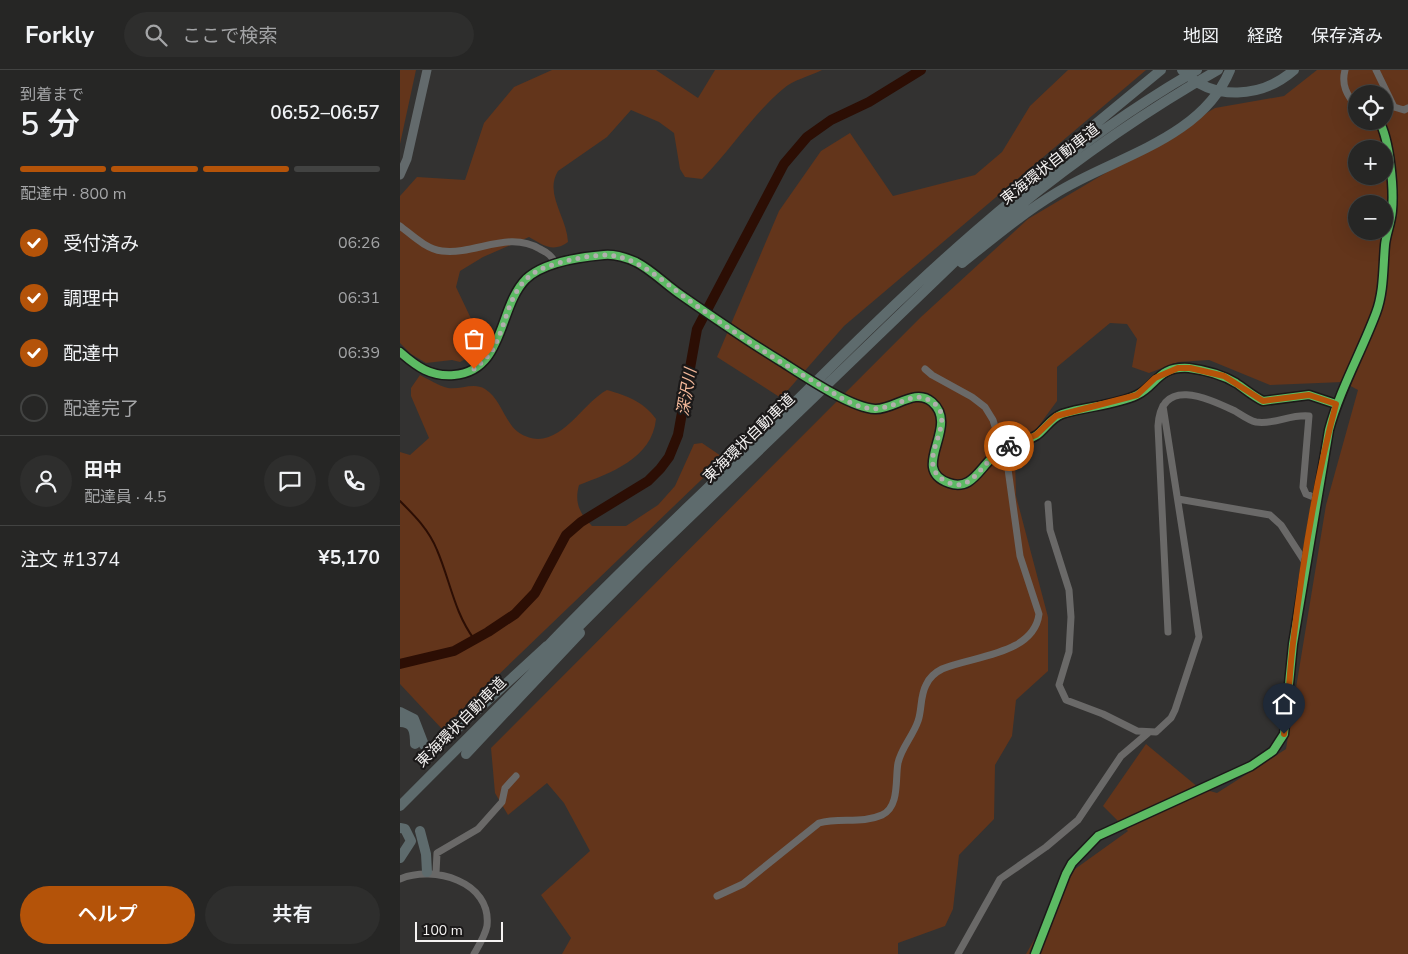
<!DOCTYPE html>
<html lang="ja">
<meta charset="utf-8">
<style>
body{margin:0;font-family:"Nunito Sans","Noto Sans JP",sans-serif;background:#2e2e2d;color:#f1f3f6;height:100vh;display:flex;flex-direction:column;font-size:19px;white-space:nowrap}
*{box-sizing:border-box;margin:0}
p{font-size:16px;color:#a4a5a7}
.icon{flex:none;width:28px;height:28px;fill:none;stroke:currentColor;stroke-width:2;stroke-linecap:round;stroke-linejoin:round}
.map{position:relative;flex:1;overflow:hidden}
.panel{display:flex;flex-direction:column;background:#262625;width:400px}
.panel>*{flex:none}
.buttons{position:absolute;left:948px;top:15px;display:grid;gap:10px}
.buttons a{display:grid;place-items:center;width:45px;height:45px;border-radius:50%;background:#262625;box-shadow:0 5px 20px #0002,0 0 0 1px #424342;font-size:25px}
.scale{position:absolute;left:15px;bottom:12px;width:88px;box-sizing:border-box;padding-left:5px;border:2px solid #f5f3f2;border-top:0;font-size:14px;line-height:18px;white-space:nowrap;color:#f5f3f2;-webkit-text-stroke:4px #1b1919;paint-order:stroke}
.pin{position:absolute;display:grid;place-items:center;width:42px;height:42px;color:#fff;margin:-51px -21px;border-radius:50% 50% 50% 0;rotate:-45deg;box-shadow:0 0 5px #0007}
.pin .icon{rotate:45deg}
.courier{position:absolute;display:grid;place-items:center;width:50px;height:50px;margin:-25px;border:4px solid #b45309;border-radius:50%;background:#fff;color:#222;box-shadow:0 1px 6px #0007}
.overview em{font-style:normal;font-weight:600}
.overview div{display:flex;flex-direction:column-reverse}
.overview{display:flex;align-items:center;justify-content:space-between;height:85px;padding:0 20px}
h1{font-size:32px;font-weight:600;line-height:38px}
.bar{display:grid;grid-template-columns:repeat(4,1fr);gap:8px 5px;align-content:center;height:60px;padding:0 20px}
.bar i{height:6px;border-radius:4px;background:#424342}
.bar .selected{background:#b45309}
.bar p{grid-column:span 4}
.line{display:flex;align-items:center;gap:12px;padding:0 20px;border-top:1px solid #424342}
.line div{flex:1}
.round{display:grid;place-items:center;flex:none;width:52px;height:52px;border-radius:26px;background:#2e2e2d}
ol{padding:0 20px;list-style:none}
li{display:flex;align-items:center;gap:15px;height:55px}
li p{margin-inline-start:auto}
li .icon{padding:5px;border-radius:50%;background:#b45309;color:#fff;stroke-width:4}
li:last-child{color:#a4a5a7}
li i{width:28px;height:28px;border:2px solid #424342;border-radius:50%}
.button{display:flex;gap:10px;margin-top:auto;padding:10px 20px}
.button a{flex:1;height:58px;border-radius:30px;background:#b45309;color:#fff;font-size:20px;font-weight:600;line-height:58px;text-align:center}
.button a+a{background:#2e2e2d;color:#f1f3f6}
header{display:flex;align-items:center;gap:30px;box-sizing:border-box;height:70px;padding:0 25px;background:#262625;border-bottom:1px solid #424342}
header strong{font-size:24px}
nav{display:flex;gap:28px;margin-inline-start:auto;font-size:18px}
.search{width:350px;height:45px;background:#2e2e2d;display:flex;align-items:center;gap:12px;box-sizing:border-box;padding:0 18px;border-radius:28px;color:#a4a5a7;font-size:19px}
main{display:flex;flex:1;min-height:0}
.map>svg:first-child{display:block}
.green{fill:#63351b;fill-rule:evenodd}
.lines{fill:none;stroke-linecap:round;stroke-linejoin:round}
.stream{stroke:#2c0e04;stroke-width:2}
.river{stroke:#2c0e04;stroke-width:10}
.minor{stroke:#6a6968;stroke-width:7}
.major{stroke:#636a6c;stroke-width:9}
.highway{stroke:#5e6b6d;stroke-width:10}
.cycleway-casing{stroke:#1b1919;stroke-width:11}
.cycleway{stroke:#5cba63;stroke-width:8}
.done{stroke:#b1afae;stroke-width:5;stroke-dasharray:0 9}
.route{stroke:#b45309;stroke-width:6}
.labels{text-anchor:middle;stroke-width:4.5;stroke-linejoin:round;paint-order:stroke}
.street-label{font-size:15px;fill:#f5f3f2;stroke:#1b1919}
.water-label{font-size:16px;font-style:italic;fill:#f2b799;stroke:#1b1919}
</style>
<header>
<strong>Forkly</strong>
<div class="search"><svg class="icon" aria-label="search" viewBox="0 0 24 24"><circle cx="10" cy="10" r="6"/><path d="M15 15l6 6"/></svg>ここで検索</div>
<nav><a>地図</a><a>経路</a><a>保存済み</a></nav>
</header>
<main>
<section class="panel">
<div class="overview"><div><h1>5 分</h1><p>到着まで</p></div><em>06:52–06:57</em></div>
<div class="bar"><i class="selected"></i><i class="selected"></i><i class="selected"></i><i></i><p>配達中 · 800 m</p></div>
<ol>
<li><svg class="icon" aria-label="check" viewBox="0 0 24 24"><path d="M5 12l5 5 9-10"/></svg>受付済み<p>06:26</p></li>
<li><svg class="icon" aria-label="check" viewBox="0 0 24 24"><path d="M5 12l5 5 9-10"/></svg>調理中<p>06:31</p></li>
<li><svg class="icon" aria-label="check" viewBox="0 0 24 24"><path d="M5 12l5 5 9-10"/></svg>配達中<p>06:39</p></li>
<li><i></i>配達完了</li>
</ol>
<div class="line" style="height:90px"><a class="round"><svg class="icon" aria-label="person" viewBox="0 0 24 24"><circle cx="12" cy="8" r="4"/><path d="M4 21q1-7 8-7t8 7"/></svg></a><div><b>田中</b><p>配達員 · 4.5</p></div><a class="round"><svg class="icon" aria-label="chat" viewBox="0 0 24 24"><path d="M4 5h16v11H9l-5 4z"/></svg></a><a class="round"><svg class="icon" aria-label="phone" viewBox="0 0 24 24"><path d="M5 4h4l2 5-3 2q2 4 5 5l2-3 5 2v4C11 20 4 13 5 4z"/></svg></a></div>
<div class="line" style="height:65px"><div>注文 #1374</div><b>¥5,170</b></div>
<div class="button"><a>ヘルプ</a><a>共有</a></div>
</section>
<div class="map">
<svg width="1008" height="884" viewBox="0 0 1008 884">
<rect width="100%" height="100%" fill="#333231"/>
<path class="green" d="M0 0H16L0 74Z
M152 0H256L298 28 315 0H422C410 6 393 10 383 19 352 45 331 80 302 109L285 107 280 99 274 63 259 52 231 40 207 67 158 101C144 124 167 147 168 172 153 183 143 175 129 167L83 187 60 201 56 217 75 257 78 274 76 283 60 292 52 290 26 293 11 284 0 273V126L17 107 65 110 84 53 114 17Z
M668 0H746L444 256 381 328 317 287 379 141 421 81 450 63 493 126 575 105 602 82 630 36Z
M917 0H1008V884H626L675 799 728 761 703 736 746 674 799 718 817 723 886 679 926 435 958 320 943 312 870 315 809 290 778 292 749 303 732 297 737 269 727 254 710 253 657 297V331L615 388 616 426 648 547V601L616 630 612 666 595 695 594 749 559 785 553 839 545 856 498 873V884H162L171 868 141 825 190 781 164 733 147 713 108 745 95 723 91 678 521 247 628 149 815 38 884 26ZM956 24H984V51H956ZM956 79H984V106H956ZM956 134H984V161H956Z
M20 305C28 309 39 316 48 318 60 320 74 312 85 319 101 329 104 351 118 362 156 388 181 333 207 320 227 326 243 331 256 349 252 389 210 403 179 415 174 433 180 444 192 456H226L258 435 275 416 294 374 302 373 324 388 42 659 0 614V382L10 385 29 368 11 326V318Z"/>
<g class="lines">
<path class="stream" d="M0 431C15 446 29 460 37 480 50 510 54 542 74 569"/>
<path class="river" d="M0 594 54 581 88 562 115 544 135 523 166 465 181 452 248 411 260 399 269 387 278 365 297 259 384 94 407 67 431 50 469 32 521 0"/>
<path class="minor" d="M945 0C941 15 947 25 956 36
M976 0 994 37 1004 40 1008 38
M0 156C12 165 26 179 42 181 76 185 108 160 140 179 148 183 152 186 156 194
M0 282C17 297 31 307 54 305 105 301 98 237 126 209 144 192 180 187 204 185 215 184 227 188 236 192 252 200 266 215 281 225 314 248 347 271 382 292 404 306 451 338 475 339 494 340 515 317 532 332 561 357 508 399 549 413 571 421 579 399 593 387 606 376 623 374 637 365 646 358 651 348 662 344 686 336 714 336 737 325 757 315 758 296 789 298 804 300 823 305 836 313 845 319 853 326 863 331L909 325 936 334
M778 429 870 445 881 455 905 492
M648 434 650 460 669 520 671 547 669 582 659 615 666 630 703 644 737 661 756 662 771 648 775 640 799 567 763 336
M768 562 758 356C761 306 807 328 835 341 842 345 848 350 856 352 875 355 890 344 909 346L903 417 906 424 916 428
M36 803 37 783 78 759 102 732 105 718 116 706
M0 809C33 795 92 811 87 856 85 866 79 875 74 884
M317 826 343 814 419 753C439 747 462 754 482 745 500 737 495 708 498 693 501 678 513 666 518 651 522 640 520 626 526 615 529 608 536 602 542 599 572 586 634 585 639 544L620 486 608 399 593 350 585 337 572 327 532 305 525 299
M558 884 600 809 646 777 678 750 721 686 748 663
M635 884 666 804 672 793 698 766 851 696 873 681 884 664 893 574 929 360C940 319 961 283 976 243 984 222 983 197 985 175 986 164 991 153 992 141 994 119 990 70 979 51"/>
<path class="major" d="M0 105 7 89 27 0"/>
<path class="highway" d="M782 0C813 32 862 28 894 0
M670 75 761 0
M562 193C592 169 623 143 656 123 714 87 802 69 830 0
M142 582C213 507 289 437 362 365 498 230 629 97 797 0
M0 642 14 649 24 675 28 678 38 676 147 576
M0 652C14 652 15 662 15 674
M66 684 180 563
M0 736 242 493 570 177C648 110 729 50 818 0
M0 758 5 759 11 771 0 788
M20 761 26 784 27 802"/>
<defs>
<path id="cycleway" d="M0 282C17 297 31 307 54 305 105 301 98 237 126 209 144 192 180 187 204 185 215 184 227 188 236 192 252 200 266 215 281 225 314 248 347 271 382 292 404 306 451 338 475 339 494 340 515 317 532 332 561 357 508 399 549 413 571 421 579 399 593 387 606 376 623 374 637 365 646 358 651 348 662 344 686 336 714 336 737 325 757 315 758 296 789 298 804 300 823 305 836 313 845 319 853 326 863 331L909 325 936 334
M635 884 666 804 672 793 698 766 851 696 873 681 884 664 893 574 929 360C940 319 961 283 976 243 984 222 983 197 985 175 986 164 991 153 992 141 994 119 990 70 979 51"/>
</defs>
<use href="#cycleway" class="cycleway-casing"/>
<use href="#cycleway" class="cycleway"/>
</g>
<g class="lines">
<path class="done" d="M74 299C81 293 89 287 94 277 109 249 108 215 141 199 157 192 199 182 215 186 242 191 264 212 286 228 330 260 375 290 422 316 434 323 446 332 459 336 489 347 509 320 527 329 567 347 509 390 545 411 568 424 578 400 593 387 597 383 603 380 609 376"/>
<path class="route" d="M609 376 636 365 656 346 737 325 755 308 778 298H790L824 306 863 331 909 325 936 334C916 409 902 497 893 573 889 604 889 634 884 664"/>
</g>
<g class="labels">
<g class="street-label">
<text transform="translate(650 94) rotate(-38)" y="5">東海環状自動車道</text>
<text transform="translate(349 368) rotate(-44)" y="5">東海環状自動車道</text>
<text transform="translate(61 652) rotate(-45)" y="5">東海環状自動車道</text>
</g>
<g class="water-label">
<text transform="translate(286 322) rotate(-80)" y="6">深沢川</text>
</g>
</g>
</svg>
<div class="buttons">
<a><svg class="icon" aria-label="locate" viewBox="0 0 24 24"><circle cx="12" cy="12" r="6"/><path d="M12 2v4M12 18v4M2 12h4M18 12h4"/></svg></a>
<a>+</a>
<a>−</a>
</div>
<div class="scale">100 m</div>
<div class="pin" style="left:74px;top:299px;background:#ea580c"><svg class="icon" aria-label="bag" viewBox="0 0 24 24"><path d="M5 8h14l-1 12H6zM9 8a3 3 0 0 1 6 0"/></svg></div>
<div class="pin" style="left:884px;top:664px;background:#1f2937"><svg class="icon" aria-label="home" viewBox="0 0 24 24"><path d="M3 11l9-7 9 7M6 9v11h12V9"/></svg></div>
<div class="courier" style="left:609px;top:376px"><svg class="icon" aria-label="bike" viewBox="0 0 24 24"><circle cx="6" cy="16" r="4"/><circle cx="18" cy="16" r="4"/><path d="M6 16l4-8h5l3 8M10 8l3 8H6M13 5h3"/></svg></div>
</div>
</main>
